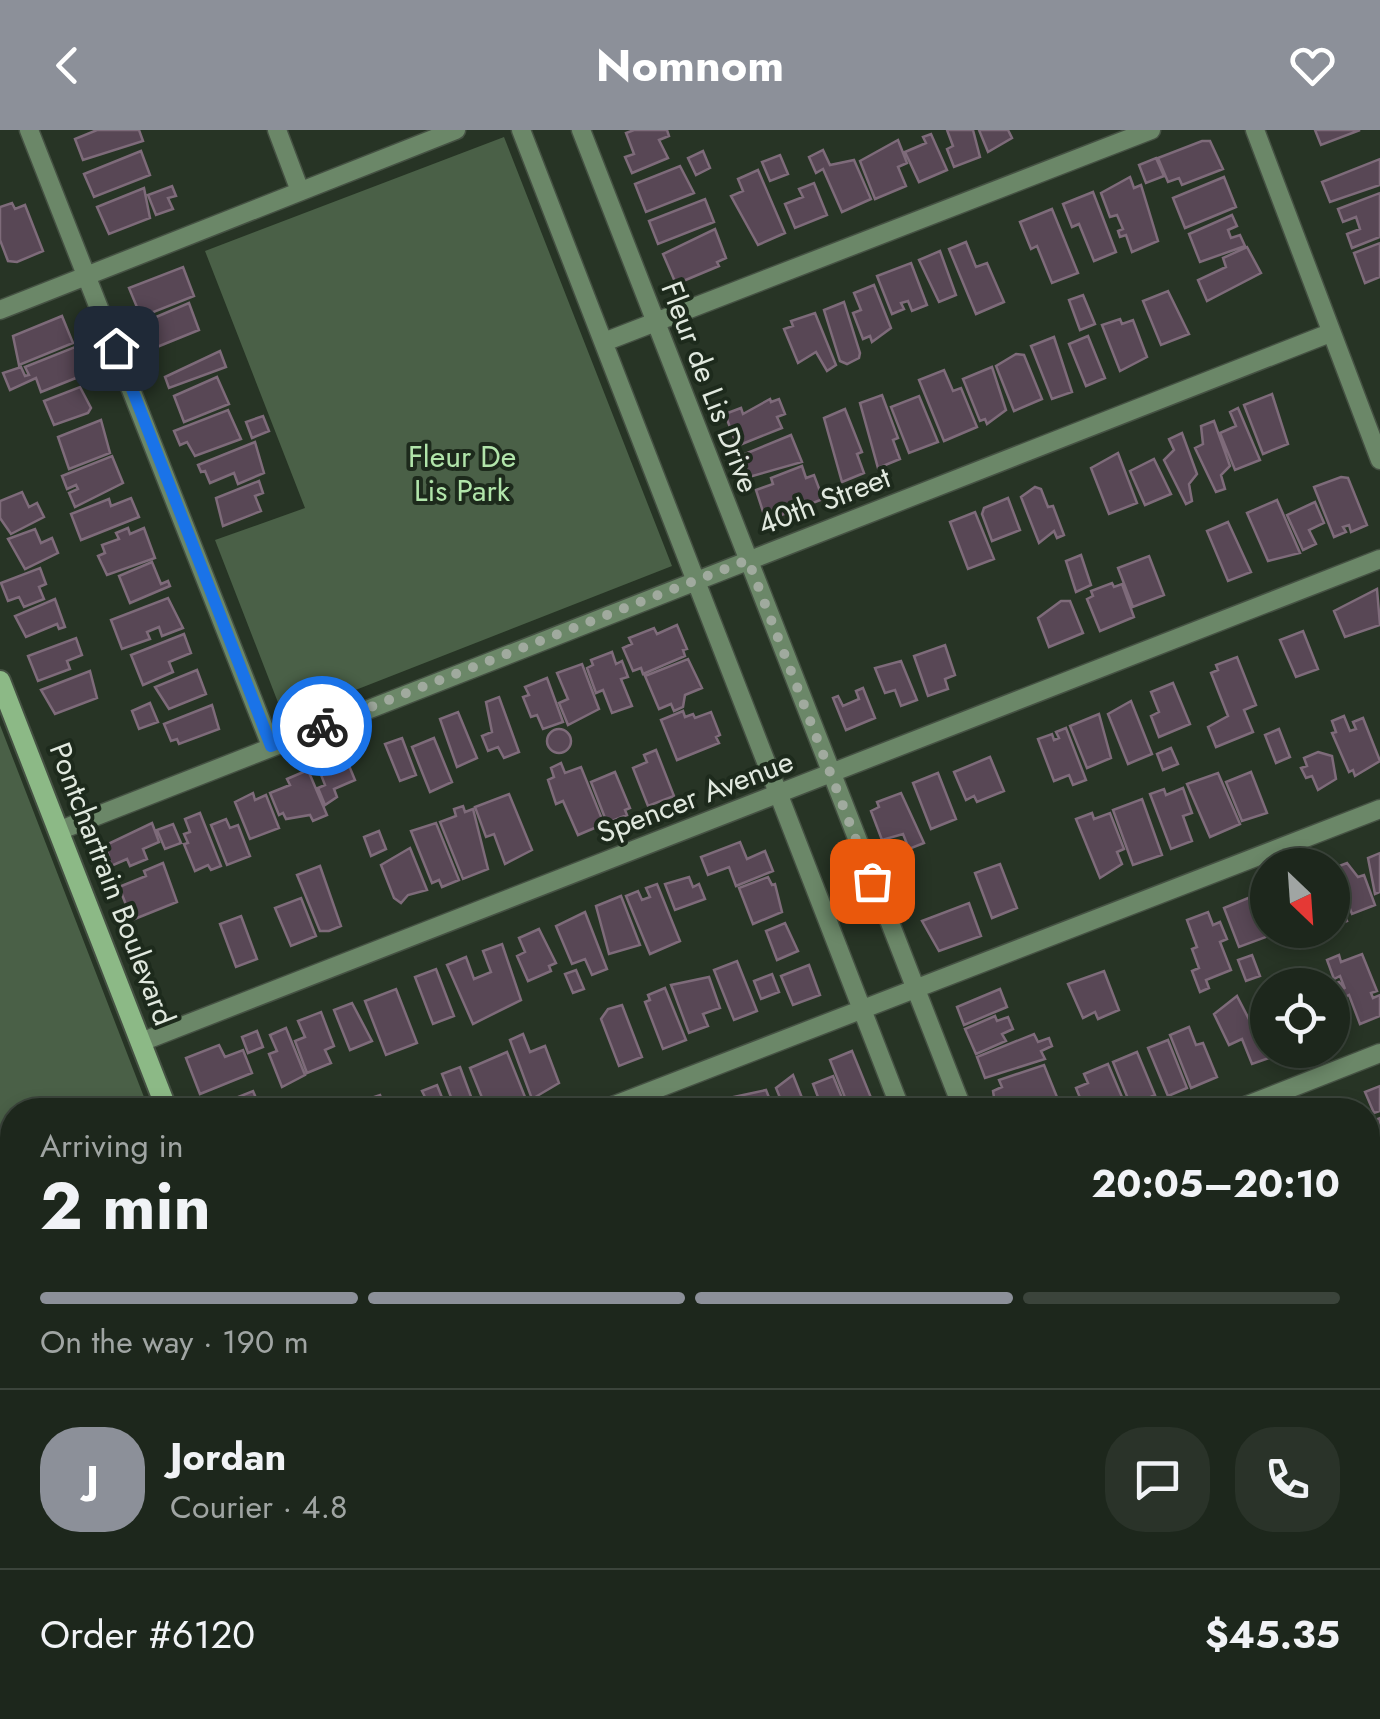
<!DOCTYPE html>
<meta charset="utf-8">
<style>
body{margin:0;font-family:Jost,sans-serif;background:#2a3329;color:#f1f3f6;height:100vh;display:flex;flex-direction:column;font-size:38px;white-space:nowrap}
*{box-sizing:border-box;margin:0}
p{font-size:32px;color:#a0a5a3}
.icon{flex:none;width:55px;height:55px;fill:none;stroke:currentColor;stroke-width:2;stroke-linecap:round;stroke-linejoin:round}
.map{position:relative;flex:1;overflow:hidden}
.details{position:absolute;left:0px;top:968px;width:1380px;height:622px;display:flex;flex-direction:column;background:#1d271c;border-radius:40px 40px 0 0;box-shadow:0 5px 15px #0003,0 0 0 2px #3b443b}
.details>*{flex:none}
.needle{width:65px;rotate:155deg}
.controls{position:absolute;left:1250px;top:718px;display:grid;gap:20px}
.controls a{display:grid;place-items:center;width:100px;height:100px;border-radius:50%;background:#1d271c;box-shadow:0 5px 15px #0003,0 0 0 2px #3b443b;font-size:50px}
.pin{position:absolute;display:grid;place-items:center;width:85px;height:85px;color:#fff;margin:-42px;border-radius:20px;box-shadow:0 5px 15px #0006}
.courier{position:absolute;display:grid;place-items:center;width:100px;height:100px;margin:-50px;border:8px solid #1a73e8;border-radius:50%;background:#fff;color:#222;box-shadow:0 2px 12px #0007}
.summary em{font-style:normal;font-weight:700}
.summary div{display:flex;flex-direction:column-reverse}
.summary{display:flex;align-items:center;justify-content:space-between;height:170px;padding:0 40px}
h1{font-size:65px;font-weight:700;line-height:75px}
.bar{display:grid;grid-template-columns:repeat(4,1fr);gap:15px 10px;align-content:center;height:120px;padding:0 40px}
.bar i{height:12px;border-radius:8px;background:#3b443b}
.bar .current{background:#8c9099}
.bar p{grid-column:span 4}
.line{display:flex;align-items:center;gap:25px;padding:0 40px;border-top:2px solid #3b443b}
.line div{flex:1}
.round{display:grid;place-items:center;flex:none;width:105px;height:105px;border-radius:40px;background:#2a3329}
header{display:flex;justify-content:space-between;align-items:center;height:130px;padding:0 40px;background:#8c9099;color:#fff;font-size:45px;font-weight:700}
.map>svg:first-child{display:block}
.green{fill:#4a6047}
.building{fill:#584755;stroke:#7e6b7a;stroke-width:2.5}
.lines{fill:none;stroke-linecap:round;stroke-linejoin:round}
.minor-casing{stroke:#455143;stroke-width:21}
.secondary-casing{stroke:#455143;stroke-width:24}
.minor{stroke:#6b8768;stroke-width:18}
.secondary{stroke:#8cb986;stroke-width:20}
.done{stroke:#a0aa9e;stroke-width:10;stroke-dasharray:0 18}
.route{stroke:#1a73e8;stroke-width:12}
.labels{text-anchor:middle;stroke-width:8;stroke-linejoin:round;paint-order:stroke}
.street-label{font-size:30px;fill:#e1e9df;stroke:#1d2a1c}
.park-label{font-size:30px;fill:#b1e5aa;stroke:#1d2a1c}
</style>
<header><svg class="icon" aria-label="back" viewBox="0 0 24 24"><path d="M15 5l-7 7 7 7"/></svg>Nomnom<svg class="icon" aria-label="heart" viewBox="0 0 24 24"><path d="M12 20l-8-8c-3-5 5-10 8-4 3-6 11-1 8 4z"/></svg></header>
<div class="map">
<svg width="1380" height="1589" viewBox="0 0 1380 1589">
<rect width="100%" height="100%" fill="#273425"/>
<path class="green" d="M504 7 672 436 284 588 215 410 305 378 205 121Z
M0 595 149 980H12V1330L0 1298Z"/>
<path class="building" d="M97 0H139L143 11 83 30 75 9Z
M634 0H667L669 6 659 10 668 28 632 43 625 27 634 24 626 3Z
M947 0H973L980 27 954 37 947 19 953 16Z
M979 0H1008L1012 8 988 22Z
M1315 0H1360L1321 15Z
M931 4 947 40 919 52 905 22 926 13 923 7Z
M898 10 907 33 898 37 906 56 875 69 860 31Z
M1202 11H1210L1223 39 1182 55 1179 48 1168 52 1158 28Z
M823 20 830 35 854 30 871 69 842 82 823 39 816 43 809 27Z
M141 21 150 45 94 67 84 44Z
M703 21 710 38 696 45 688 28Z
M780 25 788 44 770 51 762 32Z
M1156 28 1164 46 1146 53 1139 35Z
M1380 29V55L1330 72 1322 52Z
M680 36 694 63 646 82 635 54Z
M758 40 785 103 758 115 731 66 743 61 738 49Z
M1130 47 1134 58 1141 55 1158 111 1132 122 1126 105 1120 107 1118 101 1123 99 1117 85 1110 87 1101 63Z
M1224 47 1236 77 1185 98 1173 68Z
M814 53 827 85 795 98 785 74 803 67 799 59Z
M172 56 176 66 168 68 173 79 156 85 148 65Z
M144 58 150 88 109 104 97 77Z
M1093 62 1116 122 1094 131 1079 94 1072 97 1063 74Z
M1380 63V107L1352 118 1347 104 1360 99 1356 87 1343 92 1338 79Z
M705 69 714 92 658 114 649 91Z
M12 73 15 79 25 75 43 121 17 132 8 131 0 110V77Z
M1052 79 1078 143 1052 153 1037 116 1031 119 1020 92Z
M1232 85 1237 96 1228 100 1231 108 1240 105 1245 116 1200 132 1189 104Z
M715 99 726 128 717 132 719 136 676 154 663 124Z
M966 112 976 137 987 133 1004 172 976 184 949 119Z
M1380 113V147L1365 153 1354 123Z
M1247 117 1261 143 1207 171 1198 150 1226 137 1223 128Z
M940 121 956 165 939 172 919 130Z
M911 133 927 175 912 181 908 171 901 173 904 179 892 184 877 146Z
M183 137 194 166 141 187 129 158Z
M874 155 891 198 872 212 870 206 863 209 853 183 861 180 854 163Z
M1168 161 1189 204 1161 215 1143 171Z
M1083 165 1095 194 1080 200 1069 170Z
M844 172 860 223 859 228 847 234 840 231 824 180Z
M189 173 199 200 152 219 142 193Z
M815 183 836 235 827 241 816 222 798 233 784 199 793 196 791 191Z
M62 186 73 213 19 235 13 206Z
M1120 189 1122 194 1133 190 1147 227 1120 241 1102 195Z
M1088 206 1105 248 1086 256 1069 214Z
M1054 207 1072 262 1052 269 1031 216Z
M75 217 86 244 41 262 36 248 10 260 3 243 21 237 25 246 29 245 25 237Z
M220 221 226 237 169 258 165 247Z
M1016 224 1024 225 1042 269 1014 281 996 236Z
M992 237 1006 280 987 294 985 289 980 291 963 249Z
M944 240 953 261 961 258 977 297 944 311 919 250Z
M217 247 229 274 184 292 174 266Z
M80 257 91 278 88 283 54 295 44 271Z
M1272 264 1288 314 1263 324 1244 275Z
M882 265 898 308 893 310 900 329 878 338 860 273Z
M919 266 938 312 909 323 891 277Z
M770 269 771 272 779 269 785 284 777 287 782 298 737 316 725 284 741 278 743 284Z
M1238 278 1260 330 1235 340 1220 303 1236 296 1230 282Z
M845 279 862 322 857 324 864 343 842 352 824 288Z
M228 280 241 309 195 326 187 312 180 315 174 301Z
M263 286 269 301 252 308 246 292Z
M101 290 110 323 69 339 58 307Z
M1214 291 1230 336 1221 345 1225 359 1216 362 1195 318 1203 314 1201 296Z
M1182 303 1197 344 1189 354 1192 371 1186 374 1164 330 1174 320 1169 309Z
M791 305 802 332 749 347 740 326Z
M255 312 264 343 238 354 234 343 210 353 205 341 201 342 198 335Z
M1118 323 1137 373 1109 384 1091 338Z
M112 326 123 353 75 377 69 363 78 359 76 355 67 359 62 346Z
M1154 329 1171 364 1145 375 1130 341Z
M802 336 806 348 814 345 823 369 766 391 756 360 773 354 771 348Z
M1341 347 1348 348 1367 395 1351 402 1349 395 1343 397 1346 402 1334 407 1314 357Z
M259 351 263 363 255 366 261 381 223 396 216 368Z
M1035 357 1041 359 1048 377 1053 376 1064 405 1057 408 1054 401 1039 413 1021 367Z
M22 362 29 377 37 373 44 387 11 404 0 388V371Z
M131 368 139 387 81 410 71 384 109 369 111 376Z
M1008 368 1020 400 992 411 982 384 984 378Z
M1277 370 1300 423 1268 431 1247 383Z
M1315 372 1324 393 1309 400 1316 414 1303 420 1287 385Z
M975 382 994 429 968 439 950 392Z
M1228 392 1251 442 1228 451 1207 401Z
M128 398 130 404 144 398 155 428 107 445 98 426 105 423 102 415 119 409 116 403Z
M35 399 41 413 52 408 58 423 25 439 8 409Z
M1081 425 1091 455 1076 462 1066 431Z
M1149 426 1164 465 1133 477 1118 438Z
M152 432 161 454 168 451 170 456 130 473 119 446Z
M40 438 46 454 39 457 44 469 24 477 19 467 8 471 1 453Z
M1112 453 1114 457 1122 454 1134 487 1100 501 1087 469 1093 466 1091 461Z
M1377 459 1380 495 1345 507 1334 481Z
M168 468 183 498 162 506 159 497 147 502 150 509 122 519 111 490Z
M55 469 65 497 59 499 57 494 26 507 15 486Z
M1061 471H1070L1083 503 1049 517 1038 488Z
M677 495 687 519 683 520 685 526 643 544 641 538 633 541 623 518 632 514 629 508 654 498 657 504Z
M1303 501 1318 539 1296 547 1280 510Z
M184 504 191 523 169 532 173 542 143 555 131 525Z
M76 508 82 525 67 531 70 539 38 551 28 526Z
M945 515 955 545 945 549 948 559 928 566 914 526Z
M612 522 616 534 622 531 628 547 621 549 632 576 612 583 603 560 596 563 587 538 593 535 591 530Z
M1237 527 1256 575 1244 580 1253 602 1216 617 1208 597 1228 586 1211 543 1218 540 1216 535Z
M688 529 702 558 685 565 683 577 674 581 671 574 659 579 645 546Z
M901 531 917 570 901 576 895 560 885 563 875 538Z
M582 534 599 579 568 595 559 573 568 569 557 543Z
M197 540 206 564 169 579 155 557Z
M90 541 97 568 55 584 41 560Z
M547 548 563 592 543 599 537 585 531 587 523 567 529 565 525 557Z
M1173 553 1190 594 1159 607 1151 586 1159 582 1151 562Z
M863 558 875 588 846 600 833 568 838 566 843 576 859 569 856 561Z
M499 567 519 622 504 628 498 617 488 621 482 606 492 602 486 572Z
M1131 571 1152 624 1128 634 1108 584Z
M150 573 158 592 139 599 132 581Z
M212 575 219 599 179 614 177 609 171 611 164 594Z
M683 581 685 587 693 584 695 588 711 582 720 605 716 607 719 613 677 630 661 590Z
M458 582 477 628 457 637 440 589Z
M1099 584 1111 628 1087 638 1070 596Z
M1344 586 1350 601 1356 599 1353 592 1363 588 1380 631 1355 646 1353 640 1349 642 1332 603 1336 602 1332 591Z
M1066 598 1086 650 1073 655 1069 645 1054 651 1038 609 1052 604 1054 610 1059 608 1056 602Z
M547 611a12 12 0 1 1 24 0a12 12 0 1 1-24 0Z
M1279 599 1290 627 1276 633 1265 605Z
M402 608 416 645 400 651 385 614Z
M434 608 452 652 430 662 412 617Z
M1171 618 1178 634 1163 640 1157 624Z
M656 620 674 666 648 676 633 638 647 632 644 625Z
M1318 622 1332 626 1336 649 1318 660 1312 646 1306 648 1301 638 1307 636 1304 628Z
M345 626 355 650 334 659 337 667 325 675 318 658 325 655 318 637Z
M990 627 1004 661 977 672 974 666 966 670 954 642Z
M561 633 565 643 581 637 604 694 578 705 563 671 556 674 548 650 554 647 551 638Z
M308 640 327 685 313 691 310 685 286 689 283 683 279 685 270 663 290 655 287 649Z
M615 642 630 678 625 680 627 685 607 693 591 652Z
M1251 642 1267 683 1242 691 1226 652Z
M938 643 956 689 931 699 913 653Z
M1218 643 1240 694 1210 707 1187 654Z
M1183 658 1192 683 1183 686 1192 711 1171 719 1150 664 1164 659 1166 665Z
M253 663 255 670 266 665 279 698 250 709 235 672Z
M901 663 924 713 909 719 903 704 882 710 871 681 879 677 877 672Z
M509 664 532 720 505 734 494 704 486 707 475 677Z
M1142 669 1162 725 1133 735 1113 680Z
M463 676 465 682 473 679 488 739 463 749 440 692 456 686 454 679Z
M200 683 221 736 211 740 208 735 195 741 184 714 188 713 184 704 190 702 185 689Z
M1092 683 1094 689 1110 683 1124 719 1117 722 1122 734 1100 748 1076 689Z
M226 689 230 698 238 695 250 726 227 735 211 695Z
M152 693 159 712 143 719 147 729 130 736 127 729 111 736 106 715Z
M436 693 459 750 442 757 439 750 432 753 411 701Z
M173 694 181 713 165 719 157 700Z
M379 701 386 719 371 726 364 707Z
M740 712 747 729 765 721 773 741 736 756 729 737 708 745 701 727Z
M410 718 427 760 408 765 401 773 394 768 381 735Z
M1380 723V762L1375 764 1368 728Z
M163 733 177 772 132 790 119 757 146 746 144 741Z
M1347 733 1358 747 1364 745 1375 775 1352 784 1334 738Z
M1000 734 1017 778 992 788 975 743Z
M320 736 341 796 329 801H320L297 745Z
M689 747 693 757 699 754 705 769 675 780 665 754Z
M768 747 772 755 775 754 782 782 753 794 739 758Z
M657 754 680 811 650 824 626 766 638 761 642 770 650 767 646 758Z
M1332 754 1347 791 1332 797Z
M1258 764 1268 800 1274 804 1239 817 1224 778Z
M621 766 640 815 609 824 596 776Z
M301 768 316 806 291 816 275 778Z
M969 773 981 806 939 821 922 791Z
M585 782 607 839 592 845 585 829 572 834 556 796Z
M1208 782 1213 795 1220 792 1227 809 1220 812 1231 840 1206 850 1209 858 1200 862 1192 841 1199 838 1192 819 1197 817 1187 790Z
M241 786 257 829 236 837 220 794Z
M785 793 798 821 777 830 766 801Z
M539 799 556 833 549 836 551 841 528 851 517 826 525 822 519 808Z
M502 814 521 870 473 894 447 835 466 827 474 849 491 842 483 821Z
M1362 824 1377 861 1371 863 1373 868 1380 865V886L1360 894 1349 865 1337 871 1331 855 1339 852 1345 859 1340 846 1334 849 1327 830 1339 825 1341 832Z
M1252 825 1260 846 1246 851 1238 830Z
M737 831 757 881 734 890 714 840Z
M809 835 820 865 793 875 781 846Z
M436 839 454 886 433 894 415 847Z
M576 840 584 859 573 863 565 844Z
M1104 841 1119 880 1098 889 1095 882 1083 888 1068 854Z
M772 844 779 862 761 869 754 851Z
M709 847 720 878 703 884 708 896 689 903 671 855Z
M665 858 686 910 663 919 645 872 650 870 648 865Z
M396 859 417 913 386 925 365 871Z
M1000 859 1007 877 964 895 957 877Z
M1237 866 1269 928 1252 934 1242 909 1229 915 1214 884Z
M352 873 372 911 350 920 334 880Z
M622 875 642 927 619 936 601 889 608 879Z
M321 882 334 916 325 920 331 933 307 943 295 911 305 907 298 891Z
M995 886 997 891 1008 887 1013 899 1002 904 1006 911 976 924 965 899Z
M1189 897 1196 915 1203 913 1217 947 1191 958 1170 905Z
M286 898 305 945 282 957 269 924 277 921 270 905Z
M257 901 263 917 248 923 242 907Z
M523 904 530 922 545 916 559 953 532 969 510 910Z
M1034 904 1038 912 1049 908 1052 916 1041 921 1045 929 985 948 977 927Z
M1168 910 1187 958 1168 966 1148 918Z
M219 915 225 927 243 920 252 943 200 964 186 928Z
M852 921 876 980H850L830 930Z
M507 922 527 972 515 976 512 968 498 973 500 980H487L470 938Z
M1137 922 1155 965 1131 976 1113 932Z
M1108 934 1127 979 1113 980 1110 972 1098 980H1085L1076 958 1088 953 1084 944Z
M1044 935 1059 972 1038 980H996L993 961 1002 957 999 950Z
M460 937 476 980H456L442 944Z
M793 945 804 973 808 971 812 980H785L776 958Z
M833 946 847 980H817L821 975 813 954Z
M437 955 447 980H421L417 970 425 967 422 961Z
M1380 956V981L1374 983 1365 962Z
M766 960 774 980H739L734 967Z
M253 961 261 980H209L208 979Z
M380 965 383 973 406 968 411 980H372L368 969Z
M1380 988V1011L1368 1016V993Z
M1380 1139V1190L1368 1166V1144Z
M1380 1408V1445L1372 1448 1368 1434 1375 1431 1368 1413Z
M9 1513 12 1542 0 1546V1517Z
M1380 1525V1567L1376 1568 1368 1550V1530Z
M770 1578H812L816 1589H774Z
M820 1578H862V1579L824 1589Z
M985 1578H1014L1019 1589H990Z
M1313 1578 1317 1586 1310 1589H1275L1274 1585 1289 1578Z
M1324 1578H1363L1367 1588 1325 1589Z"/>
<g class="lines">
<defs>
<path id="minor" d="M29 0 271 616
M277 0 300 61
M521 0 901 980
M581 0 963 980
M1255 0 1380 330
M0 180 456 0
M604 212 1151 0
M58 701 1330 203
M141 912 1380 429
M602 980 1380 679
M1235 980 1380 923
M0 1424 12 1419
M1368 1488 1380 1483
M250 1578 255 1589
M1107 1589 1136 1578"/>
<path id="secondary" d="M0 551 167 980
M1368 1239 1380 1234
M1368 1296 1380 1291
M0 1341 12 1373
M91 1578 95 1589
M397 1580 412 1589
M473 1589 514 1578
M639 1589 658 1578"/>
</defs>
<use href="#minor" class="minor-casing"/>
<use href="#secondary" class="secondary-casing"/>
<use href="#minor" class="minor"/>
<use href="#secondary" class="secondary"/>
</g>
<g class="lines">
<path class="done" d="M322 596 748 430 872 751"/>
<path class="route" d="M116 218 271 616 322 596"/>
</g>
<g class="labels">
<g class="street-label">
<text transform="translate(710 257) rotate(69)" y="10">Fleur de Lis Drive</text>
<text transform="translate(824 371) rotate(-21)" y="10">40th Street</text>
<text transform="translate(695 667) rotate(-21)" y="10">Spencer Avenue</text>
<text transform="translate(112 754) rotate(69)" y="10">Pontchartrain Boulevard</text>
</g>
<g class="park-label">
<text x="462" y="337">Fleur De<tspan x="462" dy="34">Lis Park</tspan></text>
</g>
</g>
</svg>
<div class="controls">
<a><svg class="needle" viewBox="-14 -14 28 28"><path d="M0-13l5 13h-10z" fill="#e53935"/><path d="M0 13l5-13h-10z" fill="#a0a5a3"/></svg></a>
<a><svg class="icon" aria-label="locate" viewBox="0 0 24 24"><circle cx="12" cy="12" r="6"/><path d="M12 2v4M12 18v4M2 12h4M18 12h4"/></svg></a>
</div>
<div class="pin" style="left:872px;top:751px;background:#ea580c"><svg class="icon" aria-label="bag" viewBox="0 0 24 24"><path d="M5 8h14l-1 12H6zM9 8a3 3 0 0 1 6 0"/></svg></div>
<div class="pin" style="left:116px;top:218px;background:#1f2937"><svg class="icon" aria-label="home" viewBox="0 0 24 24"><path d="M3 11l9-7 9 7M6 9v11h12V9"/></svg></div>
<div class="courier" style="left:322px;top:596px"><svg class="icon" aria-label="bike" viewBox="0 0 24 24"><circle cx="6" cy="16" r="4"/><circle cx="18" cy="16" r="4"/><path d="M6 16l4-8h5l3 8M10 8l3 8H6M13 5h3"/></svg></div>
<section class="details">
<div class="summary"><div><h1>2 min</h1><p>Arriving in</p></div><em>20:05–20:10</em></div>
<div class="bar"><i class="current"></i><i class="current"></i><i class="current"></i><i></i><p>On the way · 190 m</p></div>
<div class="line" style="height:180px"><b class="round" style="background:#8c9099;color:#fff">J</b><div><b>Jordan</b><p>Courier · 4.8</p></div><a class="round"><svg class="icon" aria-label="chat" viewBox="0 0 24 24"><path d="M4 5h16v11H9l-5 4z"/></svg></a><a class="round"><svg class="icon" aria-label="phone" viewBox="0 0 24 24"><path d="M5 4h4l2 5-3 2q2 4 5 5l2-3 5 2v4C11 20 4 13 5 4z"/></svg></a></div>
<div class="line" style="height:130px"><div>Order #6120</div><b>$45.35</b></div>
</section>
</div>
